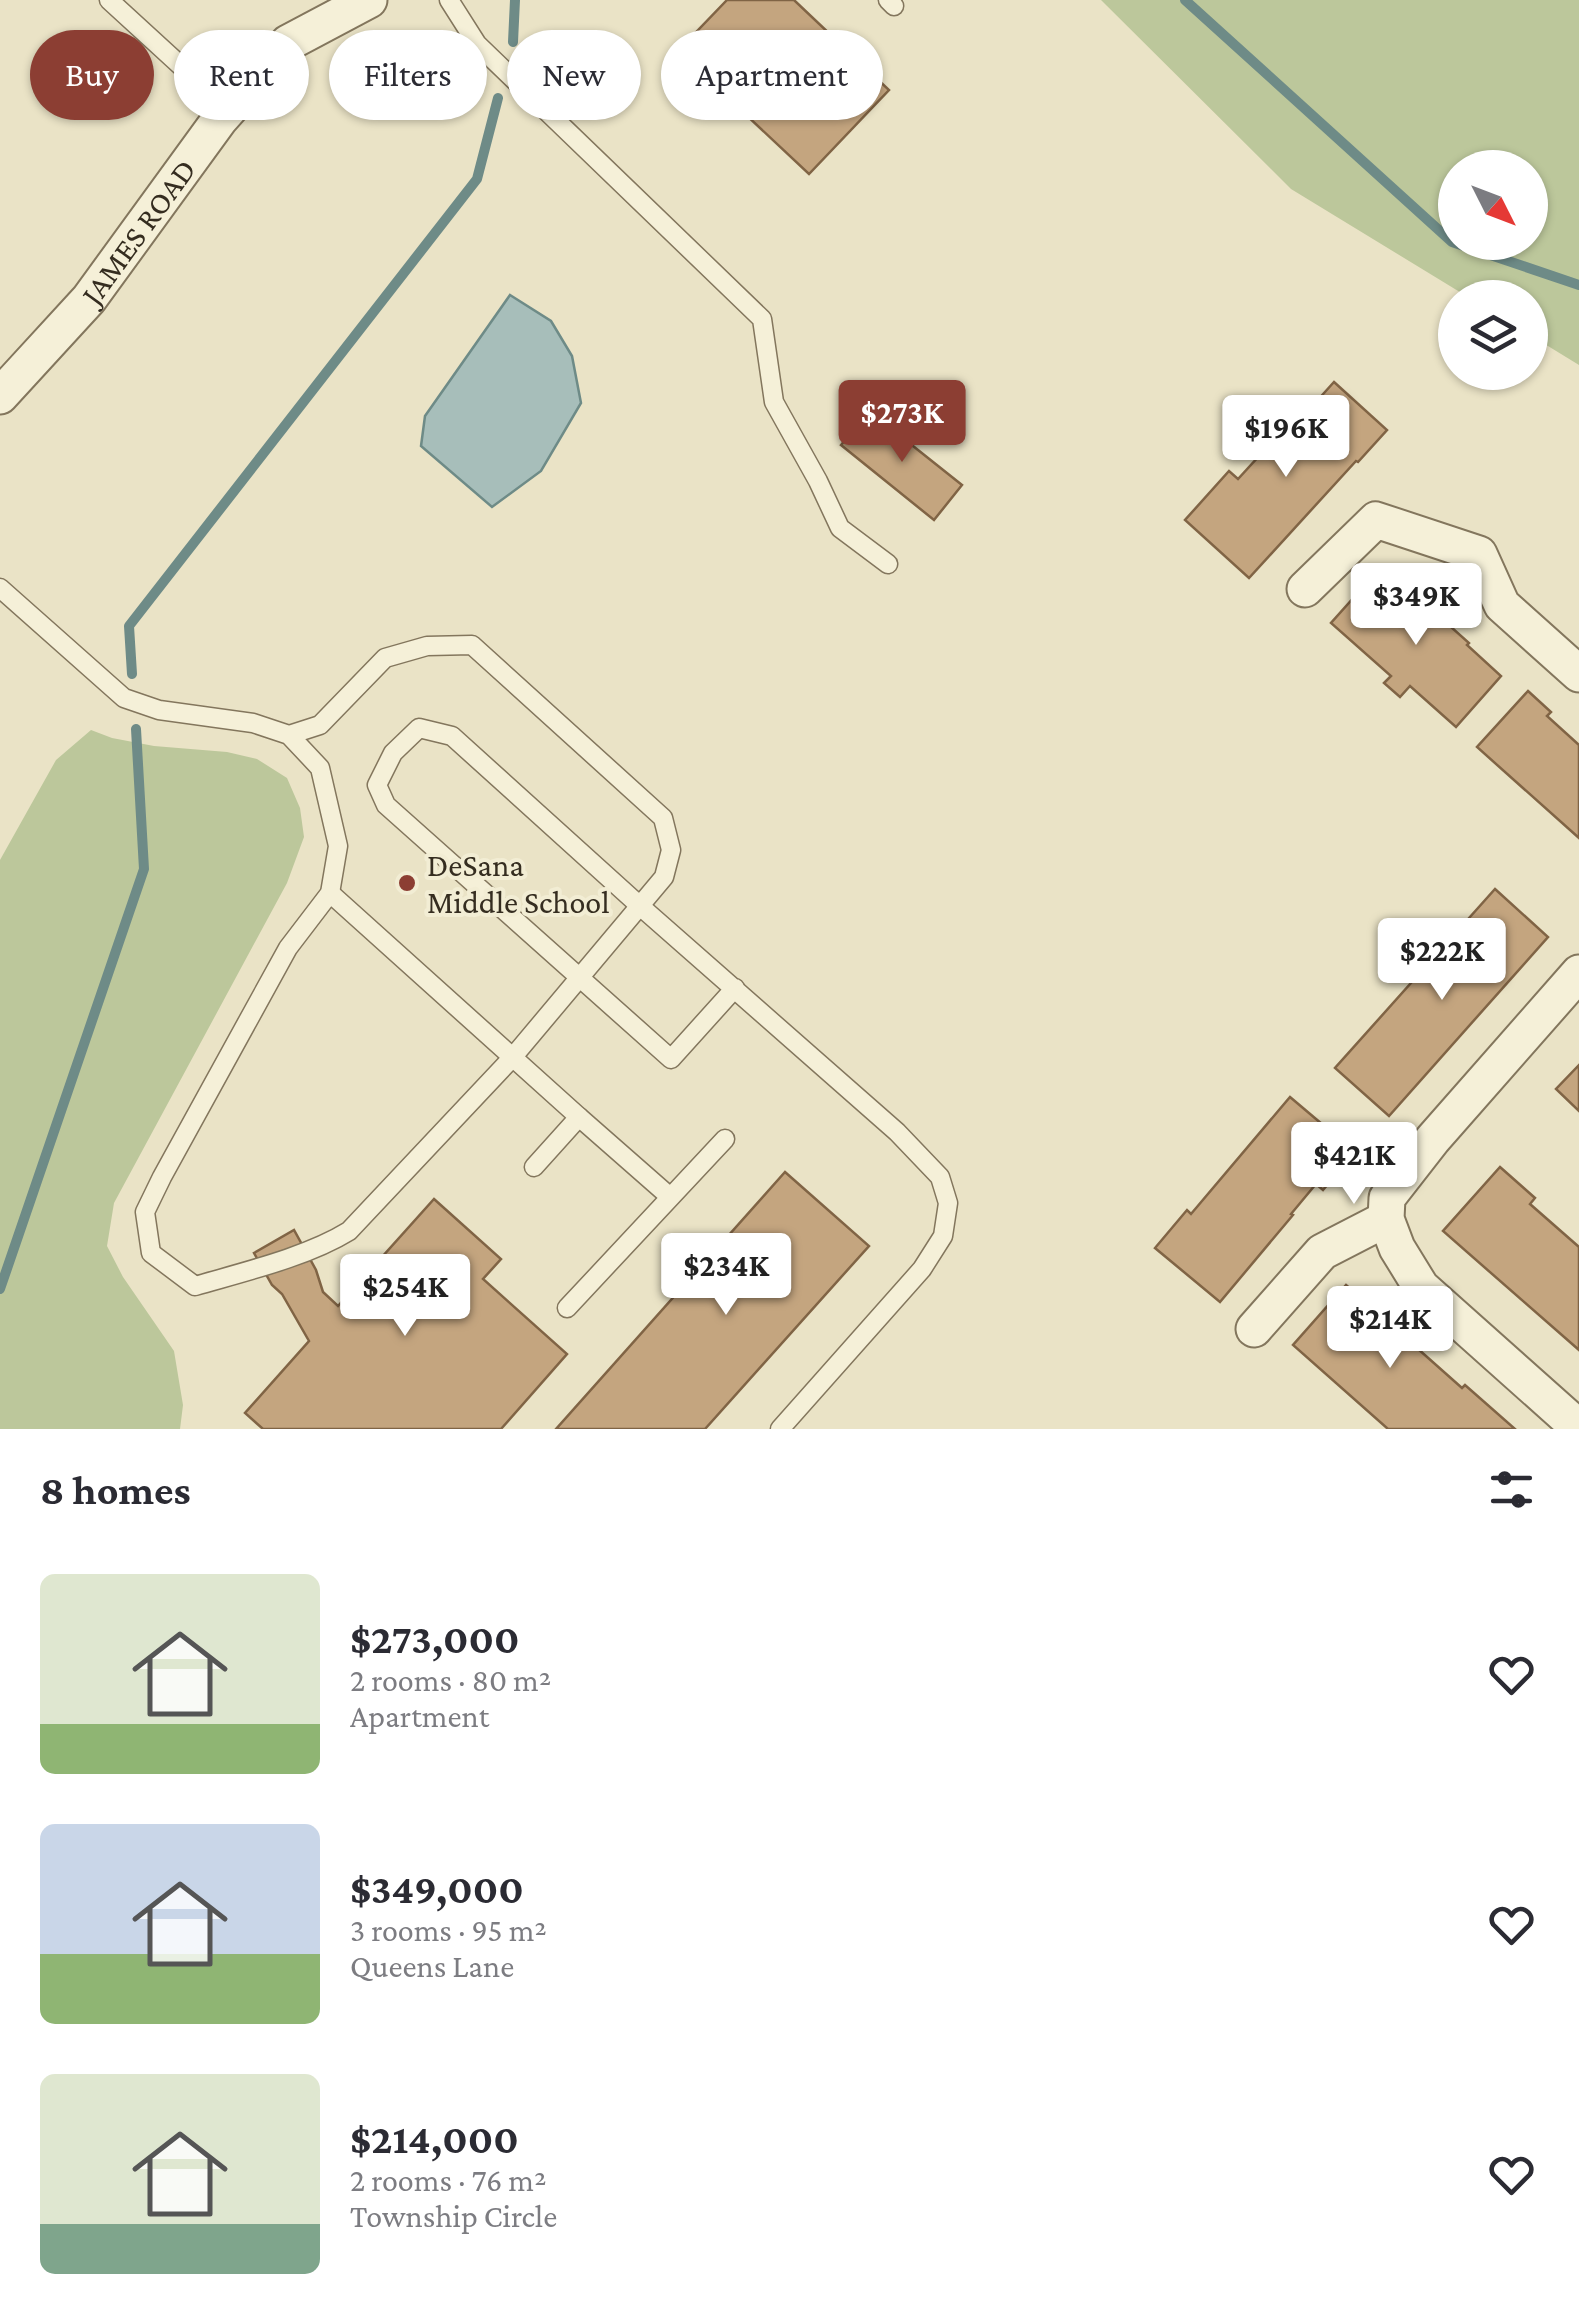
<!DOCTYPE html>
<html lang="en">
<head>
<meta charset="utf-8">
<style>
  :root { --surface:#fff; --page:#f2f2f3; --text:#2b2b33; --muted:#7c7c81; --accent:#8c3e33 }
  body { margin:0; font-family:"Crimson Pro",serif; background:var(--page); color:var(--text); height:100vh; display:flex; flex-direction:column; font-size:38px; white-space:nowrap }
  * { box-sizing:border-box; margin:0 }
  p { font-size:32px; color:var(--muted) }
  .icon { flex:none; width:55px; height:55px; fill:none; stroke:currentColor; stroke-width:2; stroke-linecap:round; stroke-linejoin:round }
  .map { position:relative; height:1429px; overflow:hidden }
  .sheet { display:flex; flex-direction:column; background:var(--surface); flex:1 }
  .sheet>* { flex:none }
  .top-card { position:absolute; left:30px; top:30px; width:1000px; height:90px; display:flex; gap:20px }
  .needle { width:65px; rotate:132deg }
  .tools { position:absolute; left:1438px; top:150px; display:grid; gap:20px }
  .tools a { display:grid; place-items:center; width:110px; height:110px; border-radius:50%; background:var(--surface); box-shadow:0 2px 8px #0004; font-size:50px }
  .price { position:absolute; translate:-50% -85px; padding:0 22px; border-radius:10px; background:#fff; color:#222; font-size:32px; line-height:65px; filter:drop-shadow(0 2px 5px #0008) }
  .price::after { content:''; position:absolute; left:50%; top:60px; width:30px; height:22px; margin-left:-15px; background:inherit; clip-path:polygon(0 0,100% 0,50% 100%) }
  .price.selected { background:var(--accent); color:#fff }
  ul { padding:0; list-style:none }
  li { display:flex; align-items:center; gap:30px; height:250px; padding:0 40px }
  li span { display:grid; place-items:center; flex:none; width:280px; height:200px; border-radius:15px; color:#555 }
  li>.icon { margin-inline-start:auto }
  span .icon { width:120px; height:120px; fill:#fffc; stroke-width:1 }
  li b { font-size:42px }
  h2 { display:flex; justify-content:space-between; align-items:center; height:120px; padding:0 40px; font-size:42px }
  .tag { padding:0 35px; border-radius:45px; background:var(--surface); box-shadow:0 2px 8px #0004; font-size:35px; line-height:90px }
  .tag.selected { background:var(--accent); color:#fff }
  .map>svg:first-child { display:block }
  .green { fill:#bcc79b; fill-rule:evenodd }
  .water { fill:#a7beba; stroke:#6e8b87; stroke-width:2.5 }
  .lines { fill:none; stroke-linecap:round; stroke-linejoin:round }
  .stream { stroke:#6e8b87; stroke-width:10 }
  .building { fill:#c4a57f; stroke:#806445; stroke-width:2.5 }
  .lane-casing { stroke:#83765d; stroke-width:21 }
  .street-casing { stroke:#83765d; stroke-width:39 }
  .lane { stroke:#f5f0d8; stroke-width:18 }
  .street { stroke:#f5f0d8; stroke-width:35 }
  .poi-dot { fill:#8c3e33; stroke:#f2edd4; stroke-width:4 }
  .labels { text-anchor:middle; stroke-width:8; stroke-linejoin:round; paint-order:stroke }
  .street-label { font-size:32px; fill:#352d20; stroke:#f2edd4 }
  .poi-label { font-size:32px; fill:#352d20; stroke:#f2edd4; text-anchor:start }
</style>
</head>
<body>
<div class="map">
<svg width="1579" height="1429" viewBox="0 0 1579 1429">
  <rect width="100%" height="100%" fill="#eae3c6"/>
  <g class="green">
    <path d="M1101 0H1579V365L1530 335V298L1468 297 1291 189ZM1455 168H1530V242H1455Z"/>
    <path d="M91 730 112 738 154 746 227 752 257 759 287 778 300 808 304 837 287 883 114 1203 107 1246 123 1277 174 1351 183 1405 180 1429H0V860L56 760Z"/>
  </g>
  <path class="water" d="M510 295 551 321 572 356 581 403 541 471 492 507 421 446 425 416Z"/>
  <g class="lines">
    <g class="stream">
      <path d="M1185 0 1452 242 1579 285"/>
      <path d="M513 42 515 0"/>
      <path d="M132 674 129 626 477 179 498 98"/>
      <path d="M0 1289 144 869 136 729"/>
    </g>
  </g>
  <g class="building">
    <path d="M727 0H794L889 90 809 174 678 51Z"/>
    <path d="M1334 382 1387 430 1358 462 1356 461 1249 578 1185 520 1229 471 1238 479 1302 409 1306 413Z"/>
    <path d="M869 411 962 485 934 520 841 445Z"/>
    <path d="M1373 576 1384 586 1394 576 1469 643 1467 645 1501 676 1456 727 1410 686 1400 697 1384 683 1391 676 1331 623Z"/>
    <path d="M1528 691 1551 712 1547 716 1579 745V838L1477 747Z"/>
    <path d="M1495 889 1548 937 1389 1116 1335 1068Z"/>
    <path d="M1579 1065V1111L1556 1089Z"/>
    <path d="M1290 1097 1355 1152 1323 1190 1316 1184 1291 1214 1293 1215 1220 1302 1155 1248 1187 1210 1191 1214Z"/>
    <path d="M1500 1167 1535 1198 1530 1204 1579 1247V1350L1443 1231Z"/>
    <path d="M785 1172 869 1246 705 1429H556Z"/>
    <path d="M434 1199 501 1259 483 1279 567 1354 501 1429H263L245 1413 309 1341 282 1294 272 1285 254 1253 294 1230 316 1270 323 1292 338 1306Z"/>
    <path d="M1346 1285 1462 1388 1465 1385 1515 1429H1388L1293 1345Z"/>
  </g>
  <g class="lines">
    <defs>
      <g id="lane">
        <path d="M109 0 229 110"/>
        <path d="M449 0 477 44 762 319 774 402 818 481 840 528 888 564"/>
        <path d="M888 0 894 6"/>
        <path d="M0 588 124 698 159 710 253 723 289 735 320 768 338 846 330 893 288 948 162 1177 145 1212 151 1253 195 1286C243 1272 307 1257 349 1231L512 1058 664 877 671 850 663 818 472 645 427 646 385 658 320 725 289 735"/>
        <path d="M330 893 579 1117 534 1167"/>
        <path d="M735 988 671 1059 386 805 377 785 393 753 419 728 452 736 640 906 897 1132 940 1177 948 1203 943 1236 922 1269 780 1429"/>
        <path d="M579 1117 669 1196"/>
        <path d="M567 1308 725 1139"/>
      </g>
      <g id="street">
        <path id="s1" d="M0 396 89 299 220 119 288 43 369 0"/>
        <path d="M1305 589 1376 520 1479 554 1502 605 1579 674"/>
        <path d="M1579 973 1433 1139 1387 1198 1386 1219 1397 1248 1421 1287 1579 1428"/>
        <path d="M1254 1329 1322 1252 1386 1219"/>
      </g>
    </defs>
    <use href="#lane" class="lane-casing"/>
    <use href="#street" class="street-casing"/>
    <use href="#lane" class="lane"/>
    <use href="#street" class="street"/>
  </g>
  <circle class="poi-dot" cx="407" cy="883" r="10"/>
  <g class="labels">
    <g class="street-label">
      <text dy="11" stroke="none"><textPath href="#s1" startOffset="215">JAMES ROAD</textPath></text>
    </g>
    <g class="poi-label">
      <text x="427" y="876">DeSana<tspan x="427" dy="37">Middle School</tspan></text>
    </g>
  </g>
</svg>
<div class="tools">
<a><svg class="needle" viewBox="-14 -14 28 28"><path d="M0-13l5 13h-10z" fill="#e53935"/><path d="M0 13l5-13h-10z" fill="#7c7c81"/></svg></a>
<a><svg class="icon" aria-label="layers" viewBox="0 0 24 24"><path d="M12 4l9 5-9 5-9-5zM3 14l9 5 9-5"/></svg></a>
</div>
<b class="price selected" style="left:902px;top:465px">$273K</b>
<b class="price" style="left:1286px;top:480px">$196K</b>
<b class="price" style="left:1416px;top:648px">$349K</b>
<b class="price" style="left:1442px;top:1003px">$222K</b>
<b class="price" style="left:1354px;top:1207px">$421K</b>
<b class="price" style="left:726px;top:1318px">$234K</b>
<b class="price" style="left:405px;top:1339px">$254K</b>
<b class="price" style="left:1390px;top:1371px">$214K</b>
<div class="top-card">
<a class="tag selected">Buy</a>
<a class="tag">Rent</a>
<a class="tag">Filters</a>
<a class="tag">New</a>
<a class="tag">Apartment</a>
</div>
</div>
<section class="sheet">
<h2>8 homes<svg class="icon" aria-label="filters" viewBox="0 0 24 24"><path d="M4 7h16M4 17h16"/><circle cx="9" cy="7" r="2"/><circle cx="15" cy="17" r="2"/></svg></h2>
<ul>
<li><span style="background:linear-gradient(#dfe7d0 75%,#8fb573 0)"><svg class="icon" aria-label="home" viewBox="0 0 24 24"><path d="M3 11l9-7 9 7M6 9v11h12V9"/></svg></span><div><b>$273,000</b><p>2 rooms · 80 m²</p><p>Apartment</p></div><svg class="icon" aria-label="heart" viewBox="0 0 24 24"><path d="M12 20l-8-8c-3-5 5-10 8-4 3-6 11-1 8 4z"/></svg></li>
<li><span style="background:linear-gradient(#c9d6e8 65%,#8fb573 0)"><svg class="icon" aria-label="home" viewBox="0 0 24 24"><path d="M3 11l9-7 9 7M6 9v11h12V9"/></svg></span><div><b>$349,000</b><p>3 rooms · 95 m²</p><p>Queens Lane</p></div><svg class="icon" aria-label="heart" viewBox="0 0 24 24"><path d="M12 20l-8-8c-3-5 5-10 8-4 3-6 11-1 8 4z"/></svg></li>
<li><span style="background:linear-gradient(#dfe7d0 75%,#7fa58c 0)"><svg class="icon" aria-label="home" viewBox="0 0 24 24"><path d="M3 11l9-7 9 7M6 9v11h12V9"/></svg></span><div><b>$214,000</b><p>2 rooms · 76 m²</p><p>Township Circle</p></div><svg class="icon" aria-label="heart" viewBox="0 0 24 24"><path d="M12 20l-8-8c-3-5 5-10 8-4 3-6 11-1 8 4z"/></svg></li>
</ul>
</section>
</body>
</html>
